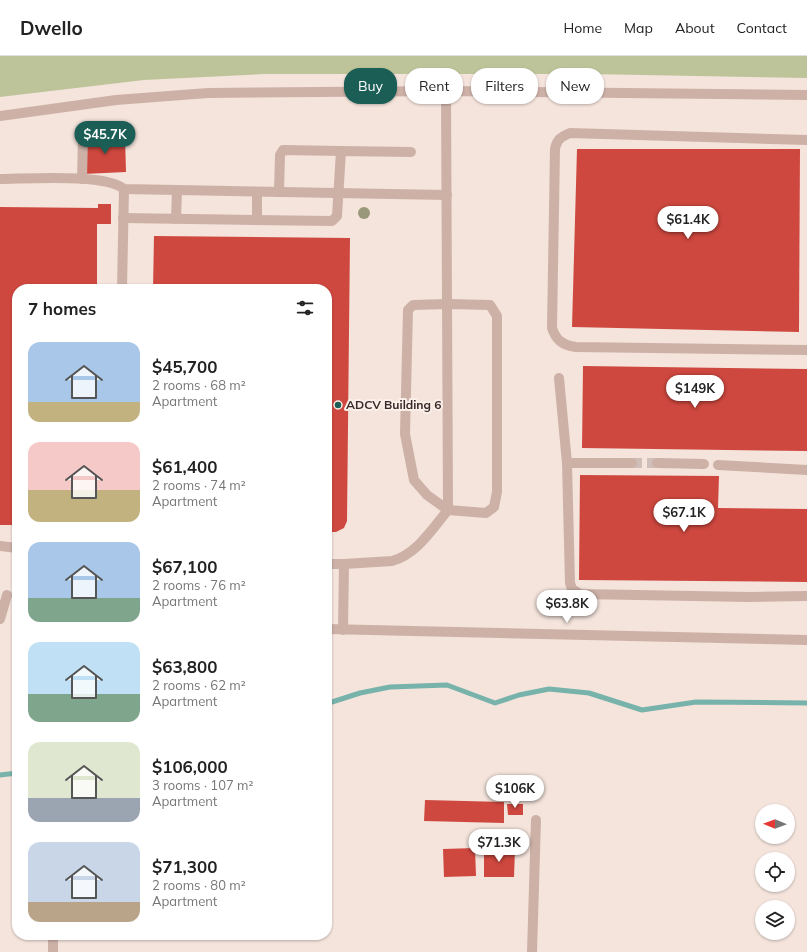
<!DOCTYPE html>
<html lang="en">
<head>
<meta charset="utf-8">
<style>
  :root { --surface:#fff; --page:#f6f6f6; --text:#222; --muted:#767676; --line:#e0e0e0; --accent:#1a5e56 }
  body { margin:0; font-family:Mulish,sans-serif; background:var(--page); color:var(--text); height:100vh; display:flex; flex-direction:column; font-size:15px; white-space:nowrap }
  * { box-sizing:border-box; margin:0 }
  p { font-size:13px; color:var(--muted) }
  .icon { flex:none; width:22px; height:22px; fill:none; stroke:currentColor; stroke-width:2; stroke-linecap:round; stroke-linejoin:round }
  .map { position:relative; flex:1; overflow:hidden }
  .drawer { position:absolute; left:12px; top:228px; width:320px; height:656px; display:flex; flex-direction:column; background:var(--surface); border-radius:16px; box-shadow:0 1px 3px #0004 }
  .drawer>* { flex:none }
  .banner { position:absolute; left:344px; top:12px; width:380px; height:36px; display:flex; gap:8px }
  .needle { width:26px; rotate:271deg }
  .fabs { position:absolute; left:755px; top:748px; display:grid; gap:8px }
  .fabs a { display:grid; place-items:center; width:40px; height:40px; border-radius:50%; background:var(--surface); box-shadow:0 1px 3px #0004; font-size:20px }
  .price { position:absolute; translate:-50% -34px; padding:0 9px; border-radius:14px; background:#fff; color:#222; font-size:13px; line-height:26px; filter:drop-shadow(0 1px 2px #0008) }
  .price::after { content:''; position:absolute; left:50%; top:24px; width:12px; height:9px; margin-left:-6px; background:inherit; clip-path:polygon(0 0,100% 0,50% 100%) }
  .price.selected { background:var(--accent); color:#fff }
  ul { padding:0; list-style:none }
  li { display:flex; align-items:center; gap:12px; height:100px; padding:0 16px }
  li span { display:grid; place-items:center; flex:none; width:112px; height:80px; border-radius:12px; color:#555 }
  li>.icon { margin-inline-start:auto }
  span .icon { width:48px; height:48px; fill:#fffc; stroke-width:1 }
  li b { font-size:17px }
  h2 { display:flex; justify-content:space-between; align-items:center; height:48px; padding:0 16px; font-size:17px }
  .tag { padding:0 14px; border-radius:16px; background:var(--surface); box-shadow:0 1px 3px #0004; font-size:14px; line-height:36px }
  .tag.selected { background:var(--accent); color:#fff }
  header { display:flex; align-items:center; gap:24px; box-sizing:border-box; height:56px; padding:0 20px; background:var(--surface); border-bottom:1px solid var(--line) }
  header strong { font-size:19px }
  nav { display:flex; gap:22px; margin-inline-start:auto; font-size:14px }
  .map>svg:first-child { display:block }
  .green { fill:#bec49a }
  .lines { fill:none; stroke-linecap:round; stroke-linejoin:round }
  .stream { stroke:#78b3ab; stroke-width:5 }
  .building { fill:#cf483f }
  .minor-tunnel { stroke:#cfbfb8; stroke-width:10; stroke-dasharray:10 5; stroke-linecap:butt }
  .minor { stroke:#cdb1a7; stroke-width:10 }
  .tree { fill:#9a987a }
  .poi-dot { fill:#1a5e56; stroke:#fbefe9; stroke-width:1.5 }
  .labels { text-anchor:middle; stroke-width:4; stroke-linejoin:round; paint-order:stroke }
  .poi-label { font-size:12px; font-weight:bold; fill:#392a28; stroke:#fbefe9; text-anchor:start }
</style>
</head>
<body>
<header>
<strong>Dwello</strong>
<nav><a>Home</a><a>Map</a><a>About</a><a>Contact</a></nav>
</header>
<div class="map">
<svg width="807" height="896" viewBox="0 0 807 896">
  <rect width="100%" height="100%" fill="#f4e4dc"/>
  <path class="green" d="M0 0H807V22L588 18H264L144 24 0 41Z"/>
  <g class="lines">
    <g class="stream">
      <path d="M327 645 332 646 360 637 390 631 447 629 495 647 519 639 549 633 589 637 642 654 696 646 807 647"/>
      <path d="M0 719 17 717"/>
    </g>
  </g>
  <g class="building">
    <path d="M86 81H125L126 116 83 118Z"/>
    <path d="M577 93H800L799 276 572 271Z"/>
    <path d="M98 148H111V168H97V233H17V469H0V151L98 152Z"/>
    <path d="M154 180 350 182 347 465 344 472 336 476H327V233H153Z"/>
    <path d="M583 310 807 313V395L582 392Z"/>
    <path d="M580 419 719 420 718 452 807 453V526L579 524Z"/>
    <path d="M425 744 504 746V767L424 765Z"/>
    <path d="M507 748H523V759H508Z"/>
    <path d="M475 792 476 820 444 821 443 793Z"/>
    <path d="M484 792 515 793 514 821H484Z"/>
  </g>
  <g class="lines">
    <path class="minor-tunnel" d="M632 407H657"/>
    <g class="minor">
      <path d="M0 60 116 44 208 37 446 35 807 39"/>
      <path d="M807 84 570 77C561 81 557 83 555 93L552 272C556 284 562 289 576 291L807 294"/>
      <path d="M0 123C26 123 106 117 124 133L447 139"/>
      <path d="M82 123 83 80"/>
      <path d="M279 136 280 99 283 94 341 95"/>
      <path d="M123 162 332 165 337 160 341 95 411 96"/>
      <path d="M176 163 177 134"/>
      <path d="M257 164V136"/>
      <path d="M122 233 124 133"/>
      <path d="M448 248 490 249 497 260V436L494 451 486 457 448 454 427 439 414 424 405 378 408 254 413 249Z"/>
      <path d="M559 322 567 407 570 527 572 533 580 538 750 541 807 540"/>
      <path d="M567 407H632"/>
      <path d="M657 407 704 408"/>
      <path d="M718 409 807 414"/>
      <path d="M0 490 17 492"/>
      <path d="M327 508H344L343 574"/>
      <path d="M344 508 392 505C417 498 432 473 448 454L446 35"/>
      <path d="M0 563 7 539"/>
      <path d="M327 573 807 584"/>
      <path d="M53 879V896"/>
      <path d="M532 896 536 764"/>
    </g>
  </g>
  <circle class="tree" cx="364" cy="157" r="6"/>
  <circle class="poi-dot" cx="338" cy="349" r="4"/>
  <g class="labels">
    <g class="poi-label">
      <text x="346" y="353">ADCV Building 6</text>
    </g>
  </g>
</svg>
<div class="fabs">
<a><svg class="needle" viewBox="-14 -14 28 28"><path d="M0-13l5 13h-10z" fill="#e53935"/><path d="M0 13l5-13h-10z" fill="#767676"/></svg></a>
<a><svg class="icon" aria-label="locate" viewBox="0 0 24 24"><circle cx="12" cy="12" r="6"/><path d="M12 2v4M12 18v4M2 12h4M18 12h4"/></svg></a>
<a><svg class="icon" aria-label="layers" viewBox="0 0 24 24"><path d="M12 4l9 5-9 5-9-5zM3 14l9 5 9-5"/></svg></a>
</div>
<b class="price selected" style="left:105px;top:99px">$45.7K</b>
<b class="price" style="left:688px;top:184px">$61.4K</b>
<b class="price" style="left:695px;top:353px">$149K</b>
<b class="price" style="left:684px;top:477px">$67.1K</b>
<b class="price" style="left:567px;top:568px">$63.8K</b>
<b class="price" style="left:515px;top:753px">$106K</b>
<b class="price" style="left:499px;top:807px">$71.3K</b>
<div class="banner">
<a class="tag selected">Buy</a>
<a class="tag">Rent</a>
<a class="tag">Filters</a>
<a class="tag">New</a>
</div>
<section class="drawer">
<h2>7 homes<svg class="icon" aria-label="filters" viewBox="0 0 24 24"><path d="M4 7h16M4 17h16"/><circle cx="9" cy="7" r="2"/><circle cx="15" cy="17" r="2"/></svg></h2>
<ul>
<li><span style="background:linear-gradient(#a9c7e8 75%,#c2b280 0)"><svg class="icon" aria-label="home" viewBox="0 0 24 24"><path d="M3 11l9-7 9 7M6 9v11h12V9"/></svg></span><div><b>$45,700</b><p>2 rooms · 68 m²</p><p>Apartment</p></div></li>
<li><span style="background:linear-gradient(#f6c9c9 60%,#c2b280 0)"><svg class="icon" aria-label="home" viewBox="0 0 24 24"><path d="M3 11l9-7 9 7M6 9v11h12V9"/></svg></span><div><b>$61,400</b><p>2 rooms · 74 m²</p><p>Apartment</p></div></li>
<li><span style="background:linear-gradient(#a9c7e8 70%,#7fa58c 0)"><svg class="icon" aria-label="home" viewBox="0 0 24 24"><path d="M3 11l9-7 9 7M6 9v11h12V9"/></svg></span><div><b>$67,100</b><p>2 rooms · 76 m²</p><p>Apartment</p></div></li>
<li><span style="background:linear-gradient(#bfe0f5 65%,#7fa58c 0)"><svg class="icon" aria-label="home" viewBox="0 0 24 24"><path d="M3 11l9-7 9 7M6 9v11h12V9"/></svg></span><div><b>$63,800</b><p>2 rooms · 62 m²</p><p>Apartment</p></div></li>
<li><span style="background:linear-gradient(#dfe7d0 70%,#9aa5b1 0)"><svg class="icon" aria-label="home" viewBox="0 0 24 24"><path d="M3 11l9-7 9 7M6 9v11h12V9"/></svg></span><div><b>$106,000</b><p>3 rooms · 107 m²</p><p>Apartment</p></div></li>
<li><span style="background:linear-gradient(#c9d6e8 75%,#b9a48a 0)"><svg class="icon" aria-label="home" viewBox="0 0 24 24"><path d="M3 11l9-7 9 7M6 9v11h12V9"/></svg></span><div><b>$71,300</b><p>2 rooms · 80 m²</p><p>Apartment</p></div></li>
</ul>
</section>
</div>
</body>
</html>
